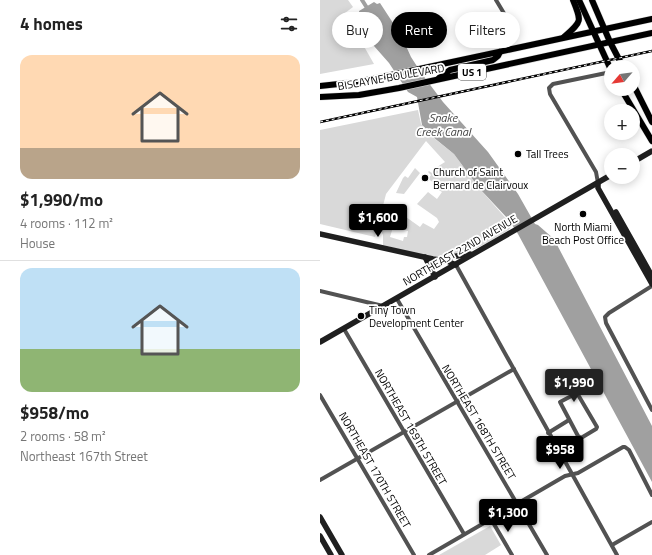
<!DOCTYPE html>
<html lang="en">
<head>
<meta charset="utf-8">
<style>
  :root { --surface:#fff; --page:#f6f6f6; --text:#222; --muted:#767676; --line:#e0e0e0; --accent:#000 }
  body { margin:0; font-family:"Titillium Web",sans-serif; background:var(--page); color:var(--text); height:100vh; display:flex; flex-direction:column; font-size:15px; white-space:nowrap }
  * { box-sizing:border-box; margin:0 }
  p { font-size:13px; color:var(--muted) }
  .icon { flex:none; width:22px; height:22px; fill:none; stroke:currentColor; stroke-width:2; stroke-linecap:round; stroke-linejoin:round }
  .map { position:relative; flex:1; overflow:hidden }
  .side { display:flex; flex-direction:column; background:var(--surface); width:320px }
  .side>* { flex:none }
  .top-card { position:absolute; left:12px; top:12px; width:260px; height:36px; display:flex; gap:8px }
  .needle { width:26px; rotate:242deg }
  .controls { position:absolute; left:284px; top:60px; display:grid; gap:8px }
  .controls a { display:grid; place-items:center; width:36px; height:36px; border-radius:50%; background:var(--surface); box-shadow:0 2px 10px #0003; font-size:20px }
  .price { position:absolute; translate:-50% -34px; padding:0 9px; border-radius:4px; background:var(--accent); color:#fff; font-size:13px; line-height:26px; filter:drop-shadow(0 1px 2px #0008) }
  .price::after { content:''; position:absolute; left:50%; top:24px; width:12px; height:9px; margin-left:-6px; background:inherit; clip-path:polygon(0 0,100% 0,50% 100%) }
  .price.current { background:#222; color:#fff }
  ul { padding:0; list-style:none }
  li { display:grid; align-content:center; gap:8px; height:212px; padding:0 20px }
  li+li { border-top:1px solid var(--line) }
  li span { display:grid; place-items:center; height:124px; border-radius:12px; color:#555 }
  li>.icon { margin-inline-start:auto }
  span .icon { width:72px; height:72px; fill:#fffc; stroke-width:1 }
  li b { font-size:17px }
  h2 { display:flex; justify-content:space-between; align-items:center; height:48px; padding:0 20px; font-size:17px }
  .tag { padding:0 14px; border-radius:18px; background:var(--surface); box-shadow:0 2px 10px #0003; font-size:14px; line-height:36px }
  .tag.current { background:var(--accent); color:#fff }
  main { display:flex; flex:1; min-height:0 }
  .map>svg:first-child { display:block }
  .green { fill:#d9d9d9 }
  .water { fill:#a0a0a0 }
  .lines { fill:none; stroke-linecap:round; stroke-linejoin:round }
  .canal { stroke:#a0a0a0; stroke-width:4 }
  .primary-casing { stroke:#dbdbdb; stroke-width:7 }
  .street { stroke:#525252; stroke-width:4 }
  .secondary { stroke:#1f1f1f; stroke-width:5.5 }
  .primary { stroke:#000; stroke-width:6 }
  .rail-casing { stroke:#000; stroke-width:2.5 }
  .rail { stroke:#fff; stroke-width:1; stroke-dasharray:3; stroke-linecap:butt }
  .poi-dot { fill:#000; stroke:#fff; stroke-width:1.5 }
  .labels { text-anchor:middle; stroke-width:3.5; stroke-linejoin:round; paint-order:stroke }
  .shield { fill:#fff; stroke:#4c4c4c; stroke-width:1 }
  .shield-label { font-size:10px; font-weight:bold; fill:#000 }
  .street-label { font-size:11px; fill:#000; stroke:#fff }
  .poi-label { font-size:11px; fill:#000; stroke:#fff; text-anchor:start }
  .water-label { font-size:12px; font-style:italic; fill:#414141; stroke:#fff }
</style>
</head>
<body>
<main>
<section class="side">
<h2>4 homes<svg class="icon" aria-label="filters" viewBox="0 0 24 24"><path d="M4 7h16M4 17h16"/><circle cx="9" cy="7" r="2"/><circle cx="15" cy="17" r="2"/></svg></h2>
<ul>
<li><span style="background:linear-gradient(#ffd9b3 75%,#b9a48a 0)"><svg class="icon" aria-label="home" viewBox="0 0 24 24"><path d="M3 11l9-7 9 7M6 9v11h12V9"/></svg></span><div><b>$1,990/mo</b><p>4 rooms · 112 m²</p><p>House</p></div></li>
<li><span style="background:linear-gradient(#bfe0f5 65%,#8fb573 0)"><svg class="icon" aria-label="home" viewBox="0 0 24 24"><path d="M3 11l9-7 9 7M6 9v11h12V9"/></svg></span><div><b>$958/mo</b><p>2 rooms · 58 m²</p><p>Northeast 167th Street</p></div></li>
</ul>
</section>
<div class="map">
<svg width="332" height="555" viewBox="0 0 332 555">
  <rect width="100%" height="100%" fill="#fff"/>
  <g class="green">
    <path d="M0 0H28L33 7 25 13 54 64 0 74Z"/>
    <path d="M98 110 101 124 110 135 134 154 159 188 191 224 190 229C169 242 146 257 121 257 102 257 81 249 63 245V235L61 231 64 224 69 217 72 219 69 227H72L73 220 79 225 78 228 73 227 70 237 83 241 84 237H87L88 231 85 230 81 225 86 217 100 227 103 223 114 229 119 222 117 218 97 204 108 192 117 199 122 192 114 187 116 184 108 179 111 175 108 172 109 171 112 173 117 167 125 162 106 141 66 194 55 237 0 224V130Z"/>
    <path d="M95 168 100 173 84 194 76 193 83 178 85 176 88 178Z"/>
    <path d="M170 526 181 545 165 555H119Z"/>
  </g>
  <path class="water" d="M54 2 57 4 60 3 75 26 86 46 91 57 102 74 123 102 168 152 198 194 215 224 218 225 234 239 332 426V482L198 234 189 220 159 188 134 154 113 137 102 125 97 97 88 92 69 63 54 46 43 29 40 21 39 11Z"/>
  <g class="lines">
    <path class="canal" d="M42 0 49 11"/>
    <defs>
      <g id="primary">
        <path d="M259 0 291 70"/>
        <path d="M272 0 290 42 303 67"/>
        <path d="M244 37C262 21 262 22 253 0"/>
        <path d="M119 78 130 70 173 60 178 56 180 52"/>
        <path d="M313 84 332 122"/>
        <path d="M0 86 37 82 71 75 332 19"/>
        <path d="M301 89 332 141"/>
        <path d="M0 97 39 95 79 88 332 33"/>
      </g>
    </defs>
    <use href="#primary" class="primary-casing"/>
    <g class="street">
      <path d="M176 0 191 25"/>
      <path d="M278 183 276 172 230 94 229 88 233 84 291 72"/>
      <path d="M136 265 297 555"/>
      <path d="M332 286 289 313 285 317 286 323 332 410"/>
      <path d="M0 291 63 306"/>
      <path d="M77 299 227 555"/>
      <path d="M24 329 144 534"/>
      <path d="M257 393 277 427 276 429 261 438 258 436 240 402Z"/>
      <path d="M0 395 94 555"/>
      <path d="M228 433 249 420"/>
      <path d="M0 480 194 369"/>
      <path d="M171 519 192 555"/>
      <path d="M292 545 332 522"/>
      <path d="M109 555 245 476 258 473 303 447H305L309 450 332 495"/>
    </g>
    <g class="secondary">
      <path d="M313 162 332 151"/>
      <path d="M278 183V188L332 284"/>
      <path d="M296 212 332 276"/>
      <path d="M0 234 113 259 127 261 136 265"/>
      <path d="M105 257 115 277"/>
      <path d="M124 258 150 254"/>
      <path d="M0 342 291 175"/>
      <path d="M0 517 22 555"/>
      <path d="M0 536 11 555"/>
    </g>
    <use href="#primary" class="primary"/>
    <defs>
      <path id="rail" d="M0 122 332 51"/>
    </defs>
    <use href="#rail" class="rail-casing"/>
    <use href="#rail" class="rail"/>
  </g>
  <g class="poi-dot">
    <circle cx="198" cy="154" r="4"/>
    <circle cx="105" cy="178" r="4"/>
    <circle cx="263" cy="214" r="4"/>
    <circle cx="41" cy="316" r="4"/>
  </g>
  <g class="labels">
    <rect class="shield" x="138" y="64" width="28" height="16" rx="3"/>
    <g class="shield-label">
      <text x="152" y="76">US 1</text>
    </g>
    <g class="street-label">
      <text transform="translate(71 77) rotate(-10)" y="4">BISCAYNE BOULEVARD</text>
      <text transform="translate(140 250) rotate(-30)" y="4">NORTHEAST 22ND AVENUE</text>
      <text transform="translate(159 422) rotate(59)" y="4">NORTHEAST 168TH STREET</text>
      <text transform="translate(91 427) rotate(60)" y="4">NORTHEAST 169TH STREET</text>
      <text transform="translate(55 470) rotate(60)" y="4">NORTHEAST 170TH STREET</text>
    </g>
    <g class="poi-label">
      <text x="206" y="158">Tall Trees</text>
      <text x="113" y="176">Church of Saint<tspan x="113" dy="13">Bernard de Clairvoux</tspan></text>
      <text x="263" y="231" text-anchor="middle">North Miami<tspan x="263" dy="13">Beach Post Office</tspan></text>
      <text x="49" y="314">Tiny Town<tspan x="49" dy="13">Development Center</tspan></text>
    </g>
    <g class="water-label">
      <text x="123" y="122">Snake<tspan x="123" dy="14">Creek Canal</tspan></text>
    </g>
  </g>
</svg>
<div class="controls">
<a><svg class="needle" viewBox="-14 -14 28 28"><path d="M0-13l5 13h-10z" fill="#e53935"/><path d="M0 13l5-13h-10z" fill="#767676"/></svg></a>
<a>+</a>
<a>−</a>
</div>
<b class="price" style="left:58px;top:238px">$1,600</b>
<b class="price current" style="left:254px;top:403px">$1,990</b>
<b class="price" style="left:240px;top:470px">$958</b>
<b class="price" style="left:188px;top:533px">$1,300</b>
<div class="top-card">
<a class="tag">Buy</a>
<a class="tag current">Rent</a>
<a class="tag">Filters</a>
</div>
</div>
</main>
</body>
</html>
